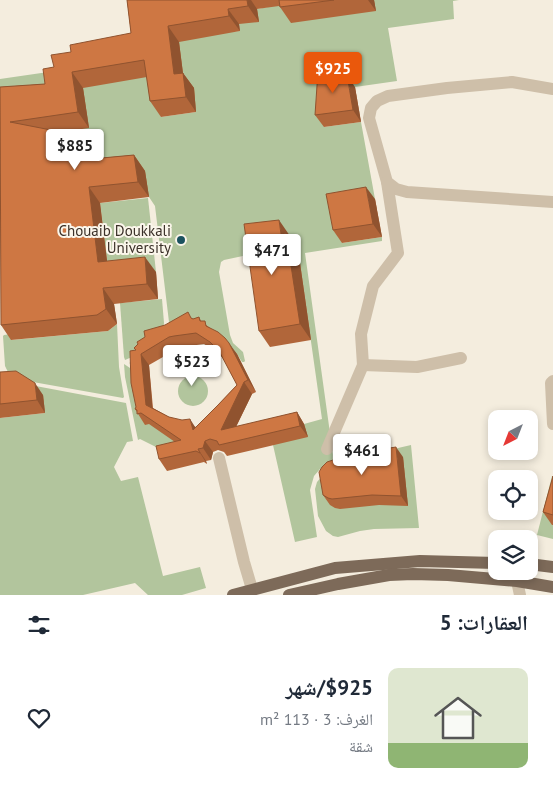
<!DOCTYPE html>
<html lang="ar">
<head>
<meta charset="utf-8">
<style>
  :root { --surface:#fff; --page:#f6f6f7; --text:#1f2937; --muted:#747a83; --line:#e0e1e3; --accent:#ea580c }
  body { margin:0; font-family:"PT Sans","Noto Naskh Arabic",sans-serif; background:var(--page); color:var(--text); direction:rtl; height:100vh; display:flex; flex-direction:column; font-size:19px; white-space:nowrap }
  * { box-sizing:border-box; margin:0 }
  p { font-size:16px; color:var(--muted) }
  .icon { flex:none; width:28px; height:28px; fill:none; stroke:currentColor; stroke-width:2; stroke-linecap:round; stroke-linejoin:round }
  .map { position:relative; height:595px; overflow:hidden; direction:ltr }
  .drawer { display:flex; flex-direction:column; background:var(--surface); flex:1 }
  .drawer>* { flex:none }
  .needle { width:32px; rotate:222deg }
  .fabs { position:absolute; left:488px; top:410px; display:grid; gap:10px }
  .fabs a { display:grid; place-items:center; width:50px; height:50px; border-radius:10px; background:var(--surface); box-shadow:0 2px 8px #0003; font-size:25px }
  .price { position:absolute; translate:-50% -42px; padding:0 11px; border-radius:5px; background:#fff; color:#222; font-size:16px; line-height:32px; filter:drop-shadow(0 1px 2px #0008) }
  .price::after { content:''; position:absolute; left:50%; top:30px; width:15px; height:11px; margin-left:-8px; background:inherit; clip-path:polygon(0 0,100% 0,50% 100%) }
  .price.active { background:var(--accent); color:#fff }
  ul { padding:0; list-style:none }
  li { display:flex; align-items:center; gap:15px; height:125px; padding:0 25px }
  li+li { border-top:1px solid var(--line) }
  li span { display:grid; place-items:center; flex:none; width:140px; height:100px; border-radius:10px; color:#555 }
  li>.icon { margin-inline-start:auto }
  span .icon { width:60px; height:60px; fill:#fffc; stroke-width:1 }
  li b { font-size:21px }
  h2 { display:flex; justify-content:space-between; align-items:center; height:60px; padding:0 25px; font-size:21px }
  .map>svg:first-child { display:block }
  .green { fill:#b2c59d }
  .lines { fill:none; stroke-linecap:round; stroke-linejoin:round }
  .street { stroke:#cebfa9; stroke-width:12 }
  .primary { stroke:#7d6a59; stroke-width:12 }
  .wall { fill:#b1663a; fill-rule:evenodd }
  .shaded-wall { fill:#90532f }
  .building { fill:#ce7743; stroke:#90532f; fill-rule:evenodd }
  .poi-dot { fill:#1b525f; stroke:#fbf6eb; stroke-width:2 }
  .labels { text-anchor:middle; stroke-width:4; stroke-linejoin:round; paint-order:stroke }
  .poi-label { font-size:15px; fill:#3b3129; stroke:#fbf6eb; text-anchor:end }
</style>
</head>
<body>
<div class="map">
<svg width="553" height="595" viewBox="0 0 553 595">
  <rect width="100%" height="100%" fill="#f4edde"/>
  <g class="green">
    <path d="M267 0H459L453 1 454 19 388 28 397 81 355 87 327 84 324 127 361 122 375 199 335 207 342 243 382 237V241L305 253 334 462 320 469 314 476 310 490 317 537 295 542 273 445 304 424 322 419 298 250 257 253 224 260 221 262 219 272 230 335 233 343 243 352 245 361 244 362H242L237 354 200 334 137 367 129 363 149 354 167 332 169 322 155 206 149 197 0 159V79L62 70 151 76 161 117 196 112 151 36 240 31 239 24 257 9 268 7Z"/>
    <path d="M148 198 156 272 109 277 100 203Z"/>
    <path d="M162 299 164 323 163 332 146 351 125 360 124 357 120 303Z"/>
    <path d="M117 324 119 367 124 397 123 398 16 379 8 372 5 366 3 336 4 335 11 334 12 340 108 331Z"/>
    <path d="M124 364 136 372 139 394 179 441 172 455 140 439 138 440 125 377Z"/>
    <circle cx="193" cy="391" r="15"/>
    <path d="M25 384 126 403 133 441 127 442 114 467 121 481 138 477 163 576 200 567 206 588 182 595H148L135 583 83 595H0V418L45 413Z"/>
    <path d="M411 445 419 528 374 529 360 531 338 537 333 536 326 531 318 516 315 489 317 482 325 473 355 458Z"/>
    <path d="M552 476H553V539L537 535Z"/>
  </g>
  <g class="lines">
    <g class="street">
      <path d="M553 89 512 82 447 88 388 96 377 101 371 108 369 118 387 182 396 189 407 192 553 202"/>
      <path d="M363 365 417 367 461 358"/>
      <path d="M553 381 551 383 553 424"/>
      <path d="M327 449 363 365 361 334 373 286 398 253 387 182"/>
      <path d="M219 458 244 562 252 589"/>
      <path d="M519 571 517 581 520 595"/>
    </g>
    <g class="primary">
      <path d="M529 564 553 567"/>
      <path d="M233 595 335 568 420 561 496 563"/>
      <path d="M289 595 338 584 389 575 413 574 448 575 517 581 553 587"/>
    </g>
  </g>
  <g class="wall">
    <path d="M127 0H374L376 11 291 23 280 7 279 6 257 9 259 22 239 24 240 31 179 42 183 73 194 88 196 112 161 117 150 101 147 77 83 88 89 128 61 132 98 153 99 158 134 155 145 171 149 197 100 203 107 261 156 272 158 299 114 304 117 324 108 331 11 340 1 325 0 87 45 84 54 67 71 52 131 33Z"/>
    <path d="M355 87 361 122 324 127 315 115Z"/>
    <path d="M375 199 382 237 342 243 333 230Z"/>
    <path d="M290 236 291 240 298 249 311 340 270 347 259 331Z"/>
    <path d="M199 317 201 321 210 328 237 354 256 392 252 394 236 427 297 412 304 424 308 437 227 456 224 452 218 450 213 452 211 460 206 461 207 464 204 462 167 471 159 459 175 442 149 424 145 425 135 409 136 407V350L192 318 193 319ZM204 344 218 353 223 358 237 385 218 405 196 427 169 417 153 408 149 365 177 349 182 347Z"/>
    <path d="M0 372 43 395 45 413 0 418Z"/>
    <path d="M403 457 408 506 379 505 340 509 335 508 330 505 323 495Z"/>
    <path d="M553 476V525H552L543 512Z"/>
  </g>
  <g class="shaded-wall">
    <path d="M247 0H251L257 9 259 22 248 6Z"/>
    <path d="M368 0H374L376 11Z"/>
    <path d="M228 9 239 24 240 31 229 16Z"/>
    <path d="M168 26 179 42 183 74V73L194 88 196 112 186 97 174 74Z"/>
    <path d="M72 72 83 88 89 128 78 112Z"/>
    <path d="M347 75 355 87 361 122 353 110Z"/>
    <path d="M87 137 98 153 102 175 91 159Z"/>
    <path d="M134 155 145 171 149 197 138 182Z"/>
    <path d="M89 187 100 203 109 277 98 262Z"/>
    <path d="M366 187 375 199 382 237 373 224Z"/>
    <path d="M279 220 290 236 291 240 298 249 311 340 300 324 281 234Z"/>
    <path d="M145 257 156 272 158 299 147 284Z"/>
    <path d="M103 288 114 304 117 324 106 309Z"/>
    <path d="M229 343 237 354 256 392 248 380Z"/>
    <path d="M141 354 149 365 153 416 146 405Z"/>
    <path d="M244 382 252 394 229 441 221 430Z"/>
    <path d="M35 383 43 395 45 413 37 400Z"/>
    <path d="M297 412 304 424 308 437 300 426Z"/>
    <path d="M190 419 197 430H193Z"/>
    <path d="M205 441 213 452 211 460 203 448Z"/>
    <path d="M396 447 403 457 408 506 401 496Z"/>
    <path d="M198 449 206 461 207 464 200 453Z"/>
  </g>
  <g class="building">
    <path d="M127 0H247L248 6 228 9 229 16 168 26 174 74 183 73 186 97 150 101 144 60 72 72 78 112 10 122 87 137 91 159 134 155 138 182 89 187 98 262 145 257 147 284 103 288 106 309 97 315 1 325 0 87 45 84 43 69 54 67 51 55 71 52 70 45 131 33Z"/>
    <path d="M279 0H334L280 7Z"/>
    <path d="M318 71 347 75 353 110 315 115Z"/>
    <path d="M366 187 373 224 333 230 326 194Z"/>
    <path d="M279 220 281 234 286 233 300 324 259 331 244 224Z"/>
    <path d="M188 312 191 318 193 319 199 317 200 321H205L206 326 218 332 225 338 229 343 248 380 244 382 221 430 297 412 300 426 219 445 217 441 210 439 205 441 203 448 198 449 200 453 196 451 159 459 156 446 181 440 141 413 137 414V410L135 409 136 407 131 383 130 351 136 350 134 348 138 344 137 342 145 337 144 331 165 325ZM196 333 210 342 219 351 237 385 218 405 193 430 190 419 182 420 169 417 146 405 141 354 169 337 174 336Z"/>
    <path d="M16 371 35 383 37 400 0 404V372Z"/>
    <path d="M396 447 401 496 372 495 332 499 328 498 323 495 319 472 322 467 327 462 336 459 366 456 365 452Z"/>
    <path d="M553 476V515L543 512Z"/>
  </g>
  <circle class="poi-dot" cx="181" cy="240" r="5"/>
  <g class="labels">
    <g class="poi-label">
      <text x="171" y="236">Chouaib Doukkali<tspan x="171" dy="17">University</tspan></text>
    </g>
  </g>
</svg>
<div class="fabs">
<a><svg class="needle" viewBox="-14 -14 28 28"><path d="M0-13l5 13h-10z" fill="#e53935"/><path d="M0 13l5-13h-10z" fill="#747a83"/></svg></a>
<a><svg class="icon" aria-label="locate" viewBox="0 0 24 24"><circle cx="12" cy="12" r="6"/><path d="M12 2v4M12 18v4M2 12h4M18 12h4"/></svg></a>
<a><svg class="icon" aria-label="layers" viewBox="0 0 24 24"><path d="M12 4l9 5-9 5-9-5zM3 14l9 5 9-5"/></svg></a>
</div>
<b class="price active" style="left:333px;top:94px">$925</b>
<b class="price" style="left:75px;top:171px">$885</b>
<b class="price" style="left:272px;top:276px">$471</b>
<b class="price" style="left:192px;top:387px">$523</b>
<b class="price" style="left:362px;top:476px">$461</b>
</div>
<section class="drawer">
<h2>العقارات: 5<svg class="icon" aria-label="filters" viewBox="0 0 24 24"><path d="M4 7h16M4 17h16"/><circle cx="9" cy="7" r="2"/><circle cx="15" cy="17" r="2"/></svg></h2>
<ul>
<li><span style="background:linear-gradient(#dfe7d0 75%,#8fb573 0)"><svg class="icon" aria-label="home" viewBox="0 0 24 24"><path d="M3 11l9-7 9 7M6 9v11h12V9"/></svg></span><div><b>$925/شهر</b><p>الغرف: 3 · 113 m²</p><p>شقة</p></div><svg class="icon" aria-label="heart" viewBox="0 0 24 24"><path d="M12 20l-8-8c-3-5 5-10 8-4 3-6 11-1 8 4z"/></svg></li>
</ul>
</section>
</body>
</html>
